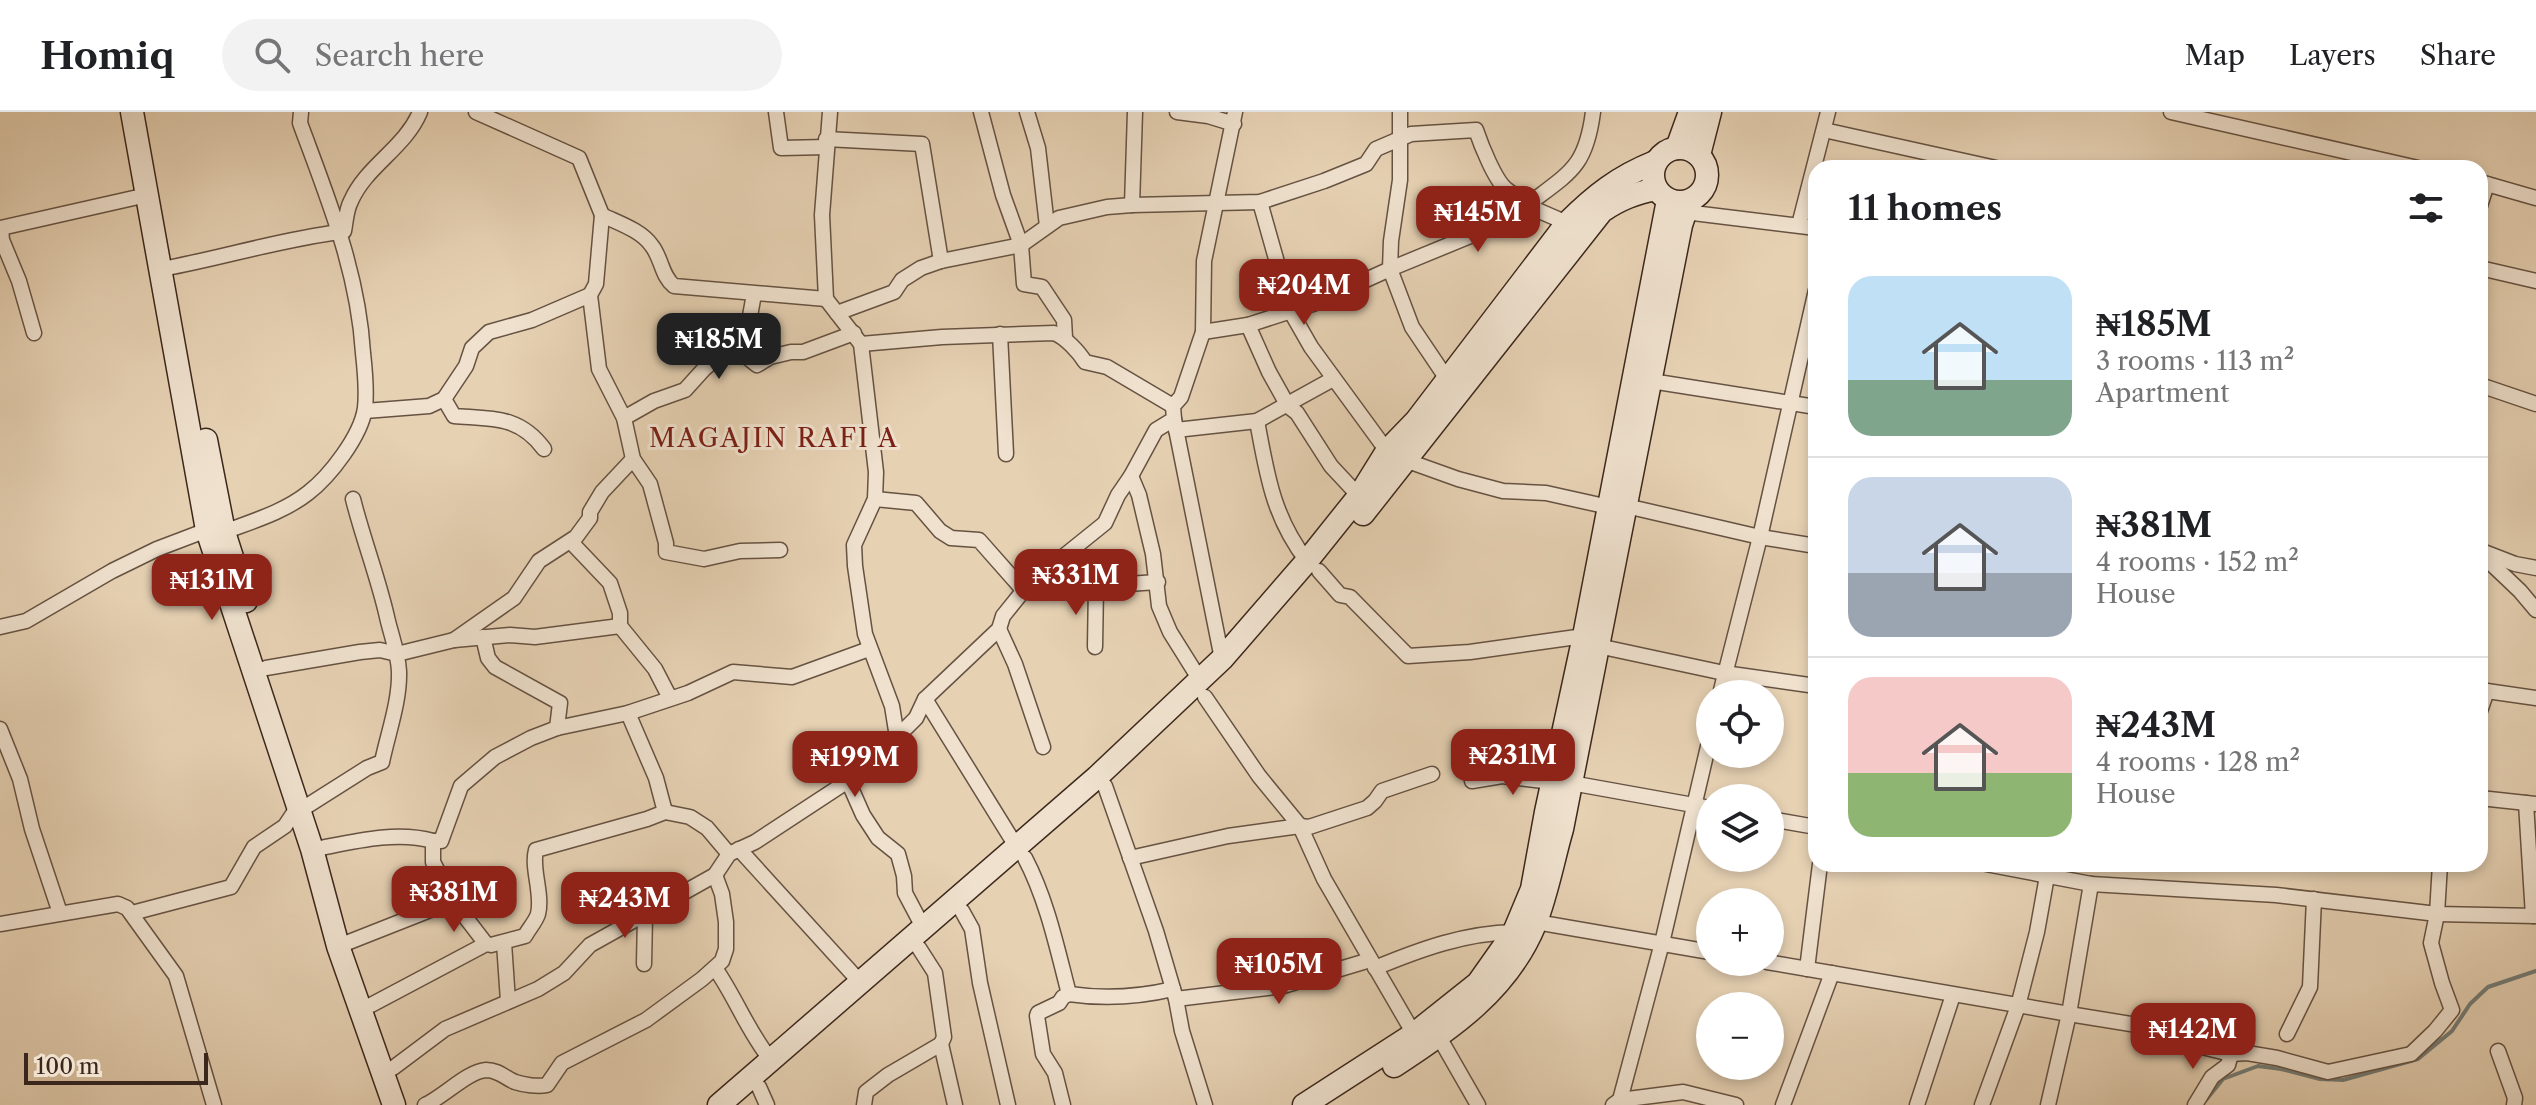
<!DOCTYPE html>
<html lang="en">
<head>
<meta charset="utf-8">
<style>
  :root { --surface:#fff; --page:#f2f2f2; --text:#202124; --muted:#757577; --line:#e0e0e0; --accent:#8f2418 }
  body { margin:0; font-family:"Libre Caslon Text",serif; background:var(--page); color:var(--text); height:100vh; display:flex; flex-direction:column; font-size:30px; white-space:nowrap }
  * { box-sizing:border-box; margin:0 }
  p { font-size:26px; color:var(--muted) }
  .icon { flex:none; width:44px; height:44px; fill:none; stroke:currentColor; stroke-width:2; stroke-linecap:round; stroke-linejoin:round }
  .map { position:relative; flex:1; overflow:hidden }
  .side { position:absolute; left:1808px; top:48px; width:680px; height:712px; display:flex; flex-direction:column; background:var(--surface); border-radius:24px; box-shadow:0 4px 12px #0003 }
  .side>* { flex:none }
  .buttons { position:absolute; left:1696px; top:568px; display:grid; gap:16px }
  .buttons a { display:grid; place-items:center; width:88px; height:88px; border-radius:50%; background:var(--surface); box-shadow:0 4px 12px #0003; font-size:40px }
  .scale { position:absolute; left:24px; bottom:20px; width:184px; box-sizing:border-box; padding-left:8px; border:4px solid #3c271c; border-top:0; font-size:22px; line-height:28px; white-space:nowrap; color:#3c271c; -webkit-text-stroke:6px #efe1ce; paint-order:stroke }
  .price { position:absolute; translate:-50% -68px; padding:0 18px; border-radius:16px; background:var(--accent); color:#fff; font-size:26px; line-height:52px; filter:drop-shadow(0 2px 4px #0008) }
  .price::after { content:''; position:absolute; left:50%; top:48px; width:24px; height:18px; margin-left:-12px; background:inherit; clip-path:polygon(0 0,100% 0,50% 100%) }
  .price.current { background:#222; color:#fff }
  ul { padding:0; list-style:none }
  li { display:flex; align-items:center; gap:24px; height:200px; padding:0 40px }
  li+li { border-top:2px solid var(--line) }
  li span { display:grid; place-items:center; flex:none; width:224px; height:160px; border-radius:24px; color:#555 }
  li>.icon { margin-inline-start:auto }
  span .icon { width:96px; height:96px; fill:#fffc; stroke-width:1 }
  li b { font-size:34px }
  h2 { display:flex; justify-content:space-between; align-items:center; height:96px; padding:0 40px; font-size:34px }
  header { display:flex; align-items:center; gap:48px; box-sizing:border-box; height:112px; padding:0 40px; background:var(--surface); border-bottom:2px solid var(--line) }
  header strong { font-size:38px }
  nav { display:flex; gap:44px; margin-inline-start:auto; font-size:28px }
  .search { width:560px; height:72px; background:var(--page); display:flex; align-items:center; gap:20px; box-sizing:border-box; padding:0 28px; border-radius:44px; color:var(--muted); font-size:30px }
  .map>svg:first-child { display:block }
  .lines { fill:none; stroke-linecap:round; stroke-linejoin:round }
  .stream { stroke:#737c77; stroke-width:4 }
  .minor-casing { stroke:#665242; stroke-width:17 }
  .secondary-casing { stroke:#3c271c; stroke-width:25 }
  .minor { stroke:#efe1ce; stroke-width:14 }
  .secondary { stroke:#efe1ce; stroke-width:22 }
  .labels { text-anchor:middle; stroke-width:6; stroke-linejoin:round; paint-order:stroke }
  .neighbourhood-label { font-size:26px; letter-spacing:2px; fill:#7a1f14; stroke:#efe1ce }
</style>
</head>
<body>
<header>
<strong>Homiq</strong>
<div class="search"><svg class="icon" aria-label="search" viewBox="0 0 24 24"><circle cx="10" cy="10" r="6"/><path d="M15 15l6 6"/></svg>Search here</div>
<nav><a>Map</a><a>Layers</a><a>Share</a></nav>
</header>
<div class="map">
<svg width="2536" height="993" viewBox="0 0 2536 993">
  <rect width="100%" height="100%" fill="#e6d1b3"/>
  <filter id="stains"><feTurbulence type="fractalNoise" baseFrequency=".0025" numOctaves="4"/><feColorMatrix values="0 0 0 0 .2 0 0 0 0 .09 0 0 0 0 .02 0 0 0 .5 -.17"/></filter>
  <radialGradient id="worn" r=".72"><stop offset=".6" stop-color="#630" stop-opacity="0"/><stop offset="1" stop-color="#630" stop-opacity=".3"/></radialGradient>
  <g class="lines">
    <path class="stream" d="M2206 988 2223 967 2258 954 2281 957 2320 967 2343 968 2418 947 2452 919 2470 892 2488 875 2536 859"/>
    <defs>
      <g id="minor">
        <path d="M476 0 579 46 602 103 596 172 590 183 599 257 624 306 633 347 650 372 666 431V440L704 447 740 439 780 438"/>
        <path d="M776 0 781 36 827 35"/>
        <path d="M830 0 822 103 826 187 861 232 876 360 875 387 854 433 855 454 865 522 892 594 897 625"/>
        <path d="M981 0 1003 83 1021 133 1024 172 1042 175 1064 208 1065 226"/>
        <path d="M1027 0 1038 36 1047 114"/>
        <path d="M1177 0 1208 4 1234 12"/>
        <path d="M1400 0V68L1391 129 1390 157 1412 215 1447 267"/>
        <path d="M2171 0 2418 56"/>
        <path d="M1824 18 1996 56"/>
        <path d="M826 27 922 32 941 149"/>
        <path d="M2480 70 2536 86"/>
        <path d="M1260 90 1291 200 1311 235 1387 339"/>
        <path d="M1132 93 1135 0"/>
        <path d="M2480 94 2487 72"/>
        <path d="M1534 95 1530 91C1571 60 1586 54 1593 0"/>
        <path d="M1685 100 1816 116"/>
        <path d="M602 103C618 111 641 118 652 134 662 147 661 163 674 174L826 187"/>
        <path d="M1799 113 1828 0"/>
        <path d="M341 120 344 119C346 109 346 98 351 89 366 54 405 36 420 0"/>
        <path d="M172 155C229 144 283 127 340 120"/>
        <path d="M2480 156 2536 169"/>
        <path d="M837 201 894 180 902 168 921 156 941 149 1021 133 1059 106 1107 95 1132 93 1260 90 1324 69 1366 52 1376 37 1411 22 1476 18C1481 33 1495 68 1506 77 1513 83 1522 87 1530 91"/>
        <path d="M1248 213 1269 260 1288 294 1297 301 1331 354 1359 384"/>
        <path d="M1203 220 1248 213 1313 192 1390 157 1514 106 1537 98 1567 111"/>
        <path d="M34 221 19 169 2 128 1 116 147 83"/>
        <path d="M1000 222 1006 342"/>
        <path d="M861 232 942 225 1054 221C1065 225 1079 240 1085 250L1107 255 1173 294"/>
        <path d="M732 233 757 253 770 245 791 240H803L854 221"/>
        <path d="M1651 269 1816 295"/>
        <path d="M2480 273 2536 292"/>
        <path d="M444 287 454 304C491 307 519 303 544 337"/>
        <path d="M365 299 429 294 444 287 466 254 472 236 489 220 532 208 590 183"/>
        <path d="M624 306 654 289 685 278 704 257 732 233 750 204 754 182"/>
        <path d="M1174 307 1222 547"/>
        <path d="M1257 309C1267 363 1273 405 1307 449"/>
        <path d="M1176 318 1257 309 1333 267"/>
        <path d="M1405 348 1458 367 1503 379 1546 381 1609 395"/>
        <path d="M1131 364 1139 383 1153 442 1159 494 1170 520 1200 568"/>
        <path d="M875 387 916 391 940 419 951 426 979 428 1024 479"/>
        <path d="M1626 394 1760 425 1816 434"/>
        <path d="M224 420C253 409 284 400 308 381 330 364 361 324 365 296 367 278 365 259 363 241 358 159 328 87 300 11L301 0"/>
        <path d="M571 430 610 471 620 501V514L655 557 670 586"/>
        <path d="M2484 440 2515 452 2536 456"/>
        <path d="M2480 441 2520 479 2536 498"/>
        <path d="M1319 459 1340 483 1350 485 1408 544 1470 540 1584 524"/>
        <path d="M1028 473 1096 474 1158 470"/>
        <path d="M0 515 26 509 112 459 157 437 207 418"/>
        <path d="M999 517 1015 552 1043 635"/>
        <path d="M483 525 488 546 495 555 560 591 557 616"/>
        <path d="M454 528 514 486 539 449 576 425 590 406V400L602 380 633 347"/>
        <path d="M1598 534 1724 561 1816 574"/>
        <path d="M1095 535 1096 474"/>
        <path d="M266 556 360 540 380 538 397 542 454 528 510 523 535 525 620 514"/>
        <path d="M2480 578 2536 586"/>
        <path d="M1720 582 1760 425 1816 178"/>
        <path d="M1205 585 1259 664 1300 714 1324 767 1414 922"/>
        <path d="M925 587 1016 734"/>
        <path d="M2480 599 2487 579"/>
        <path d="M628 601 656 666 665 700"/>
        <path d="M0 617 20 667 32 717 60 801"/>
        <path d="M848 669 863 703 878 726 898 742 904 764 905 781 923 815"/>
        <path d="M1472 669 1502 664 1552 670"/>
        <path d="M1571 671 1710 696"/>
        <path d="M1105 674 1156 819 1176 887 1182 919 1205 993"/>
        <path d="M2480 686 2536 692"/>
        <path d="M2526 691 2533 804"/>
        <path d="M307 694 367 656 382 650C388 621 400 589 399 559 398 540 391 523 387 505 378 465 363 427 353 387"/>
        <path d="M1770 707 1816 715"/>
        <path d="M433 729H441L461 674 495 645 531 626 557 616 628 601 688 581 733 560 792 565 869 537"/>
        <path d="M321 736C356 729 397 719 433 729V750L453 789 486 832"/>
        <path d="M739 737 860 870"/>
        <path d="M1025 746C1047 788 1057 836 1069 882L1063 885 1059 891 1038 901 1037 904 1043 942 1055 961 1063 993"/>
        <path d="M1130 746 1228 724 1300 714 1309 715 1367 696 1375 689 1382 679 1432 662"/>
        <path d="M1986 752 2091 772 2276 783 2437 802 2536 804"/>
        <path d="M2091 772 2069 902 2162 917 2198 934 2231 942 2247 941 2277 946 2328 960 2411 942 2435 919 2452 898 2442 871 2431 831 2437 802 2440 752"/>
        <path d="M962 799 972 817 980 871 1008 993"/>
        <path d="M132 801 231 775 254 735 285 714 297 696"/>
        <path d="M1536 810 1710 840"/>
        <path d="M0 812 118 792 127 796 176 864 214 993"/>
        <path d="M349 830 453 789"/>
        <path d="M504 831 508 889"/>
        <path d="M919 836 935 861 944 925 941 932 955 993"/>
        <path d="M1767 850 2069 902 2048 993"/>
        <path d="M644 852 645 804"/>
        <path d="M715 856C736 886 748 920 771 948"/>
        <path d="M1375 856C1421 837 1465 821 1514 820"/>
        <path d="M1807 857 1820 752"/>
        <path d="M1069 882C1103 887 1139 885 1173 877"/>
        <path d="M1176 887 1283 874 1370 848"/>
        <path d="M371 893 486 832 491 833 525 824C528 818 536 809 538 802 543 782 531 756 536 738L647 707 665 700 690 705 707 716 729 742"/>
        <path d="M2287 922 2310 875 2314 787"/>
        <path d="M1439 925 1478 993"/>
        <path d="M2498 939 2515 986 2514 993"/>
        <path d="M393 956 445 917 538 877 564 861 590 833 715 763 729 742 755 730 848 669 870 652 916 606 925 587 999 517 1003 504 1028 473 1105 411 1118 383 1131 364 1156 318 1174 307 1173 294 1181 285 1203 220 1204 149 1235 0"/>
        <path d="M759 975 767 993"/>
        <path d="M1620 988 1662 831 1710 626"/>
        <path d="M425 993C443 985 468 959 486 958 499 958 505 966 515 970 524 973 538 975 547 973L562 951 646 908 702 867 722 849 726 837V810L722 782 715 763"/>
        <path d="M864 993 866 980 888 963 941 932"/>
        <path d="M1613 993 1620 988 1683 980 1736 993"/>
        <path d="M1783 993 1832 861"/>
        <path d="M1917 993 1953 883"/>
        <path d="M1982 993 2018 894 2037 820 2047 764"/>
        <path d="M2195 993 2212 965 2228 953 2231 942"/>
      </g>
      <g id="secondary">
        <path d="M132 0 207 418 312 737 338 834 394 993"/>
        <circle cx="1680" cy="63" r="27"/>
        <path d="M1677 36 1690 0"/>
        <path d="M1699 43 1710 0"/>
        <path d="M206 328 224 420 246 489"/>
        <path d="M1363 402 1602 99C1620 87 1635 81 1656 77"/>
        <path d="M1394 954C1451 917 1508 878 1535 812 1547 782 1553 748 1562 717L1681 113 1689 89"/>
        <path d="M719 993 1097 665 1222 547 1307 449 1359 384 1387 339 1416 309 1567 111C1595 83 1618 65 1655 50"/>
        <path d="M1304 993 1414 922 1478 871 1514 820 1532 777 1546 700 1584 524 1668 88"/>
      </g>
    </defs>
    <use href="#minor" class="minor-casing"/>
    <use href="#secondary" class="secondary-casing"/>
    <use href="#minor" class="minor"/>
    <use href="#secondary" class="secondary"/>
  </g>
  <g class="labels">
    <g class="neighbourhood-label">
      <text x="774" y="335">MAGAJIN RAFI A</text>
    </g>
  </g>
  <rect width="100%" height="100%" filter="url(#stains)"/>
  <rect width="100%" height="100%" fill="url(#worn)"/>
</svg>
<div class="buttons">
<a><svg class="icon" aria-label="locate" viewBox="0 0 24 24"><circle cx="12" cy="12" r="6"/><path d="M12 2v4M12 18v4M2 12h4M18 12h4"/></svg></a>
<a><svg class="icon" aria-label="layers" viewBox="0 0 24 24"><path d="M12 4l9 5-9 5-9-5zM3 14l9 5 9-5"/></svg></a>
<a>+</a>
<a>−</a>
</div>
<div class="scale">100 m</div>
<b class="price" style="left:1478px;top:142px">₦145M</b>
<b class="price" style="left:1304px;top:215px">₦204M</b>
<b class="price current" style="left:719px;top:269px">₦185M</b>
<b class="price" style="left:1076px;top:505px">₦331M</b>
<b class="price" style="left:212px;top:510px">₦131M</b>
<b class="price" style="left:1513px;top:685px">₦231M</b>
<b class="price" style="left:855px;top:687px">₦199M</b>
<b class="price" style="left:454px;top:822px">₦381M</b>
<b class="price" style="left:625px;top:828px">₦243M</b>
<b class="price" style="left:1279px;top:894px">₦105M</b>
<b class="price" style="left:2193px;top:959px">₦142M</b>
<section class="side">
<h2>11 homes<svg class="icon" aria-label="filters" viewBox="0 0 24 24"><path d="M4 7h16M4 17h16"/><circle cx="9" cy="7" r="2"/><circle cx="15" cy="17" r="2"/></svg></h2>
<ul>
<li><span style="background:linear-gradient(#bfe0f5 65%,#7fa58c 0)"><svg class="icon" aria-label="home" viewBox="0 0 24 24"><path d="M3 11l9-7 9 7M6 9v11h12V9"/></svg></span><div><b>₦185M</b><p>3 rooms · 113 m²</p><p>Apartment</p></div></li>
<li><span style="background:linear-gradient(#c9d6e8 60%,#9aa5b1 0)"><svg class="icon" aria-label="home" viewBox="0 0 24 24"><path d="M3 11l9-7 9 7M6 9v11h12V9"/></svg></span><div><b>₦381M</b><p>4 rooms · 152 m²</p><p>House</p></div></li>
<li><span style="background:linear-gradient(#f6c9c9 60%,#8fb573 0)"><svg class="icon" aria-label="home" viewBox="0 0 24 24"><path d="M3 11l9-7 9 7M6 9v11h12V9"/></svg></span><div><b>₦243M</b><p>4 rooms · 128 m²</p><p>House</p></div></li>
</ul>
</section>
</div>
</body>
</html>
